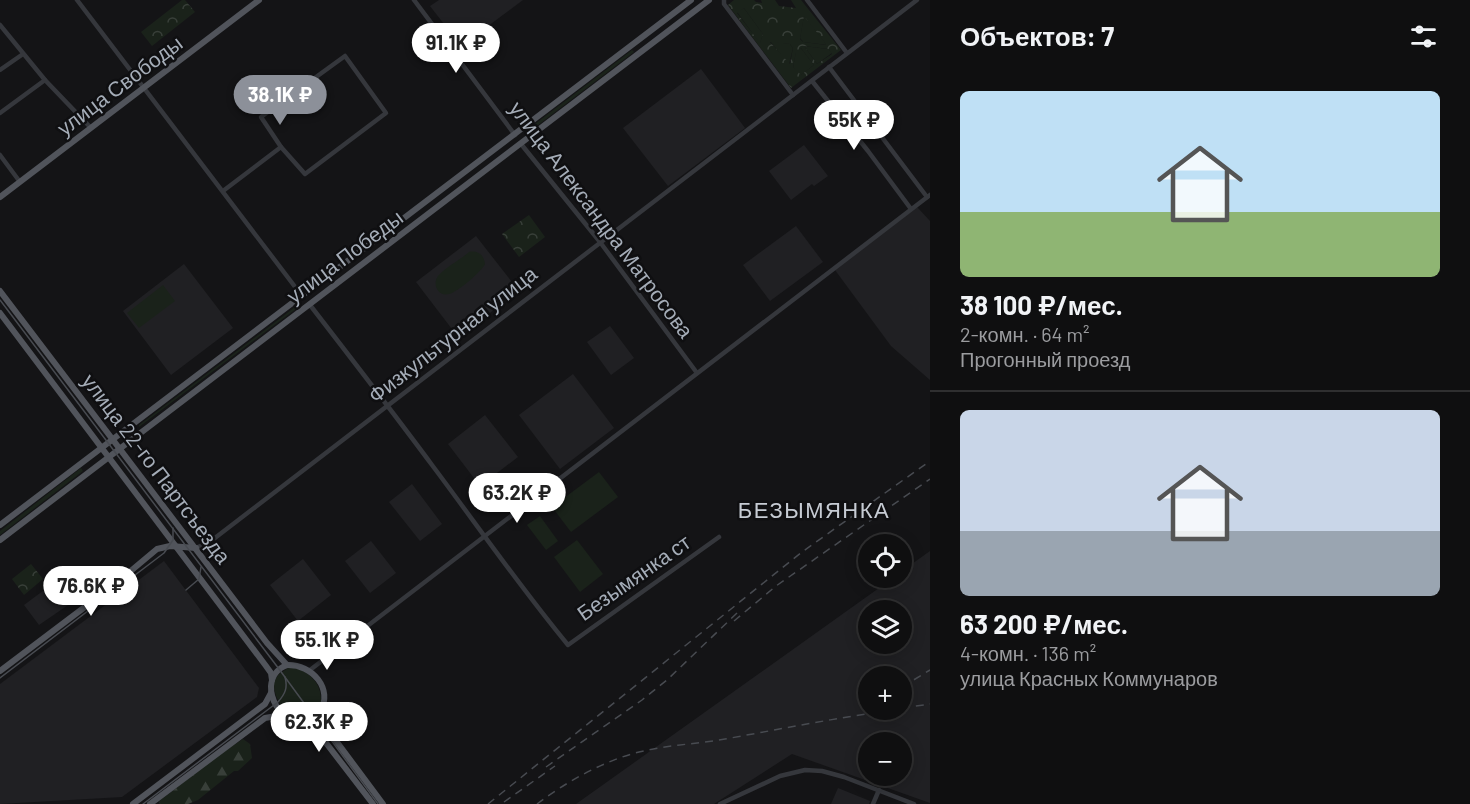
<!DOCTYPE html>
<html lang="ru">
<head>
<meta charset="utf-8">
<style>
  :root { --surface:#0f0f10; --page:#1d1d1e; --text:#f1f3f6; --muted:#9b9c9f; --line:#2f2f30; --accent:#8c9099 }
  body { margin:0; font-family:Barlow,sans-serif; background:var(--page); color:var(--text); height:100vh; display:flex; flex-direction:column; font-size:22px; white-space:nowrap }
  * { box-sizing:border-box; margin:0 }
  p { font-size:20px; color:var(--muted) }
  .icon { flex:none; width:33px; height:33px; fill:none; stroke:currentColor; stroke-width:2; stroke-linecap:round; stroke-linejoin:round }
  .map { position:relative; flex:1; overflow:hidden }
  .details { display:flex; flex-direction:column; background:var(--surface); width:540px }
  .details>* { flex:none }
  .tools { position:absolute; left:858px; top:534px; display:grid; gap:12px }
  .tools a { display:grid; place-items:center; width:54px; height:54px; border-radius:50%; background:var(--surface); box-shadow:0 3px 15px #0003,0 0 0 2px var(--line); font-size:30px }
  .price { position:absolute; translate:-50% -51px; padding:0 14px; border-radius:21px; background:#fff; color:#222; font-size:20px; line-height:39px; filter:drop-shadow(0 2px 3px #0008) }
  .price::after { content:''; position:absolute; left:50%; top:36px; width:18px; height:14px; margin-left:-9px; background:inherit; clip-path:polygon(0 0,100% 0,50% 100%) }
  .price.active { background:var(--accent); color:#fff }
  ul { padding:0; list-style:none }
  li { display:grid; align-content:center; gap:12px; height:318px; padding:0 30px }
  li+li { border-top:2px solid var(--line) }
  li span { display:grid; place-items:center; height:186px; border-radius:9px; color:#555 }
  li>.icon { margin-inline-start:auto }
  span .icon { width:108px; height:108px; fill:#fffc; stroke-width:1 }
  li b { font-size:26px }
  h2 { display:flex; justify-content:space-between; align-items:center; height:72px; padding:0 30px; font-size:26px }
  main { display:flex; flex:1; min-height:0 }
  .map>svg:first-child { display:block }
  .built { fill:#202023; fill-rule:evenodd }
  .green { fill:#1a221a }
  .forest { fill:url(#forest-firs) }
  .park { fill:url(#park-crowns); fill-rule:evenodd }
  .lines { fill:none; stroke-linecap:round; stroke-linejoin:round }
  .minor { stroke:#35373c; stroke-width:4.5 }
  .major { stroke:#51545b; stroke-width:6 }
  .tram { stroke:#484b51; stroke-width:1.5 }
  .rail { stroke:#484b51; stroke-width:1.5; stroke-dasharray:8 6; stroke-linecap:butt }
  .labels { text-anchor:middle; stroke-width:5; stroke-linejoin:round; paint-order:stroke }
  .street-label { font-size:21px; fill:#a5adb8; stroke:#0f0f11 }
  .neighbourhood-label { font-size:22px; letter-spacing:1.5px; fill:#c6cbd3; stroke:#0f0f11 }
</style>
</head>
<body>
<main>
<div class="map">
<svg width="930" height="804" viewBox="0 0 930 804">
  <defs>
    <pattern id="forest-firs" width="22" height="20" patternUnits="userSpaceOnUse" patternTransform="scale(1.5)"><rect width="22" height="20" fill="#1a221a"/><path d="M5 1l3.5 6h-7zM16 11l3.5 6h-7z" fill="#383f39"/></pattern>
    <pattern id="park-crowns" width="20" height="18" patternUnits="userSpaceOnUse" patternTransform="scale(1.5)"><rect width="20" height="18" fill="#1a221a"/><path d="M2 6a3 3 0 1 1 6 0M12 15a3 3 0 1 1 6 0" fill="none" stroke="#383f39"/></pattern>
  </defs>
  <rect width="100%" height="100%" fill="#141416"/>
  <g class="built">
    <path d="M439 0H523L461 46 430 6Z"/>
    <path d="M701 69 745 128 668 186 623 128Z"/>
    <path d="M804 145 828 176 814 186 812 184 791 200 769 171Z"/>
    <path d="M917 207 930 221V380L891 346 835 270Z"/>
    <path d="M796 226 823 262 770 301 743 265Z"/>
    <path d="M476 236 519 291 458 337 416 282Z"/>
    <path d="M184 264 233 328 171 375 123 311Z"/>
    <path d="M610 326 634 358 611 375 587 342Z"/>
    <path d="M573 374 614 428 560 469 519 415Z"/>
    <path d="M485 415 518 457 480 486 448 444Z"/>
    <path d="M412 484 442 524 420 541 389 502Z"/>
    <path d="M371 541 396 573 370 593 345 561Z"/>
    <path d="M930 551V803L792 754 714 804H576L893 578H902V571ZM868 610H902V644H868ZM868 676H902V710H868ZM868 742H902V776H868Z"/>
    <path d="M303 559 331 595 298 621 270 585Z"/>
    <path d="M164 561 259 688 257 697 122 797 0 804V684Z"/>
    <path d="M55 582 71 603 39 625 24 605Z"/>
    <path d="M838 788 870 801 869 804H831Z"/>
  </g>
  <g class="green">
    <path d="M744 8 763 34 760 44 737 12Z"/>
    <path d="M804 15 827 45 803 42 800 38Z"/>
    <path d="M770 41 790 44 793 48 789 65Z"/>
    <path d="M804 46 829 49 832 53 817 64Z"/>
    <path d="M801 48 814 65 800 76 793 67 796 51Z"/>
    <path d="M632 50 634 52 529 132 527 130Z"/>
    <path d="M469 252C478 250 484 255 485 264 482 271 458 292 449 294 438 297 432 284 438 276 446 267 460 260 469 252Z"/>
    <path d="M163 285 175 301 139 328 127 313Z"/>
    <path d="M299 304 300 306 139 427V425Z"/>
    <path d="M81 468 83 471 0 535V531Z"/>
    <path d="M599 472 618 497 571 532 552 507Z"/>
    <path d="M540 516 558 541 546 550 527 525Z"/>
    <path d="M577 540 603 574 580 592 554 557Z"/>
    <path d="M288 668C298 667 307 672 313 679 319 685 321 693 321 701 318 734 272 716 274 681L278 675Z"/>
  </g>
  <path class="forest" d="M243 739 250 744 252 758 238 771H234L198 800 188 804H160L159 801C187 781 213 758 243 739Z"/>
  <g class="park">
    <path d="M182 0H185L195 12 152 46 141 32Z"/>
    <path d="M734 0H754L756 2 762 3 761 0H775L779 6 796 8 791 0H801L841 50 791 88 728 5ZM744 8 763 34 760 43 737 13ZM804 16 826 44V45L803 42 800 39ZM770 42 790 44 793 48 790 64ZM804 46 829 49 832 54 817 64ZM801 48 814 65 801 75 793 67 796 52Z"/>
    <path d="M529 215 545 237 519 257 502 234Z"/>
    <path d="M31 564 43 579 24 595 12 579Z"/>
  </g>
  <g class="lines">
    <g class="minor">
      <path d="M77 0 302 296"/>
      <path d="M414 0 515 135"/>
      <path d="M724 0V4L793 95"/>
      <path d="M807 0 847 53"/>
      <path d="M0 25 45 80 91 128"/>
      <path d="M345 56 386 113 305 174 281 147 261 117Z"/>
      <path d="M829 67 927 197"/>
      <path d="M0 70 23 54"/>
      <path d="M812 81 868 151 911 209"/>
      <path d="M0 113 45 80"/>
      <path d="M521 144 600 242 697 373"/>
      <path d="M0 155 20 182"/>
      <path d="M223 191 281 147"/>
      <path d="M310 305C351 358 392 411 432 465 477 525 520 587 568 645L719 537"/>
      <path d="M196 548 211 541 917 0"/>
      <path d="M310 670 930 195"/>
      <path d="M720 804 780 776 805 770 822 771 844 777 914 804"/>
      <path d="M873 804 879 790"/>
    </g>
    <g class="major">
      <path d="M0 197 259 0"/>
      <path d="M0 291 267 643 287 665"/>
      <path d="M0 313 266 666 271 673 272 680"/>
      <path d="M0 525 691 0"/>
      <path d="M0 540 709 0"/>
      <path d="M287 665C312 664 334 689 320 712 306 736 270 715 271 686 272 675 277 669 287 665Z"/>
      <path d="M0 671 114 585 157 549 170 546 196 548"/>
      <path d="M321 711 322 722 383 804"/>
      <path d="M305 722 313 726 373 804"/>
      <path d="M133 804 265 704 271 693"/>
      <path d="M150 804 265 718 282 715"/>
    </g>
    <g class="tram">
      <path d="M0 300 279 669 378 804"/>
      <path d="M186 590 199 579 201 567"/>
      <path d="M0 678 164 553 173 540V528"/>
      <path d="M143 804 278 702C285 694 288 688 285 677"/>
    </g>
    <g class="rail">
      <path d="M734 621 776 586 930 479"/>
      <path d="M902 687 930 670"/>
      <path d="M902 708 930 704"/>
      <path d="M546 767 642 700 667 680 737 613"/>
      <path d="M504 802 555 766"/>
      <path d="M488 804 802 552 930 461"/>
      <path d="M537 804C566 782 603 761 639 752 667 745 697 744 725 739 781 729 836 718 892 710"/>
    </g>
  </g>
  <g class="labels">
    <g class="street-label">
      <text transform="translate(120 86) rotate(-37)" y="7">улица Свободы</text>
      <text transform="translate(601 220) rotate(53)" y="7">улица Александра Матросова</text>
      <text transform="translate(345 257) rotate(-37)" y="7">улица Победы</text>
      <text transform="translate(453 335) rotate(-38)" y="7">Физкультурная улица</text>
      <text transform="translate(156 469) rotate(53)" y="7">улица 22-го Партсъезда</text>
      <text transform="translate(634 578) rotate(-35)" y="7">Безымянка ст</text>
    </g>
    <g class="neighbourhood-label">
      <text x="814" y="518">БЕЗЫМЯНКА</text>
    </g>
  </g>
</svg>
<div class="tools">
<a><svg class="icon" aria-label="locate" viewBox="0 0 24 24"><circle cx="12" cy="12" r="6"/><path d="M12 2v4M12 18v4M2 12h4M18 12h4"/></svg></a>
<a><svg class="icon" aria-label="layers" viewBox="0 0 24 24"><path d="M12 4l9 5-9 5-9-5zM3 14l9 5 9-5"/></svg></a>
<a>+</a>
<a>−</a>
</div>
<b class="price" style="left:456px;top:74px">91.1K ₽</b>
<b class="price active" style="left:280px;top:126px">38.1K ₽</b>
<b class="price" style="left:854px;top:151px">55K ₽</b>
<b class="price" style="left:517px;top:524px">63.2K ₽</b>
<b class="price" style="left:91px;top:617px">76.6K ₽</b>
<b class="price" style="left:327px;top:671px">55.1K ₽</b>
<b class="price" style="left:319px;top:753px">62.3K ₽</b>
</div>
<section class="details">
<h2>Объектов: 7<svg class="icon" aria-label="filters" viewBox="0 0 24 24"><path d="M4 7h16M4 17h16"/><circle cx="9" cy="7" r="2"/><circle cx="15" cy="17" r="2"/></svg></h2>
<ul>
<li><span style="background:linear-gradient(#bfe0f5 65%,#8fb573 0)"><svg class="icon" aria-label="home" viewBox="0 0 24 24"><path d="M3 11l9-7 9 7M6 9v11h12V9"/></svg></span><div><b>38 100 ₽/мес.</b><p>2-комн. · 64 m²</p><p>Прогонный проезд</p></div></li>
<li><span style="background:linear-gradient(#c9d6e8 65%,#9aa5b1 0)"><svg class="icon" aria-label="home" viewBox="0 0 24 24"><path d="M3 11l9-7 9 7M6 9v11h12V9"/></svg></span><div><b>63 200 ₽/мес.</b><p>4-комн. · 136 m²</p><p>улица Красных Коммунаров</p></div></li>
</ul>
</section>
</main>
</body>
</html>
